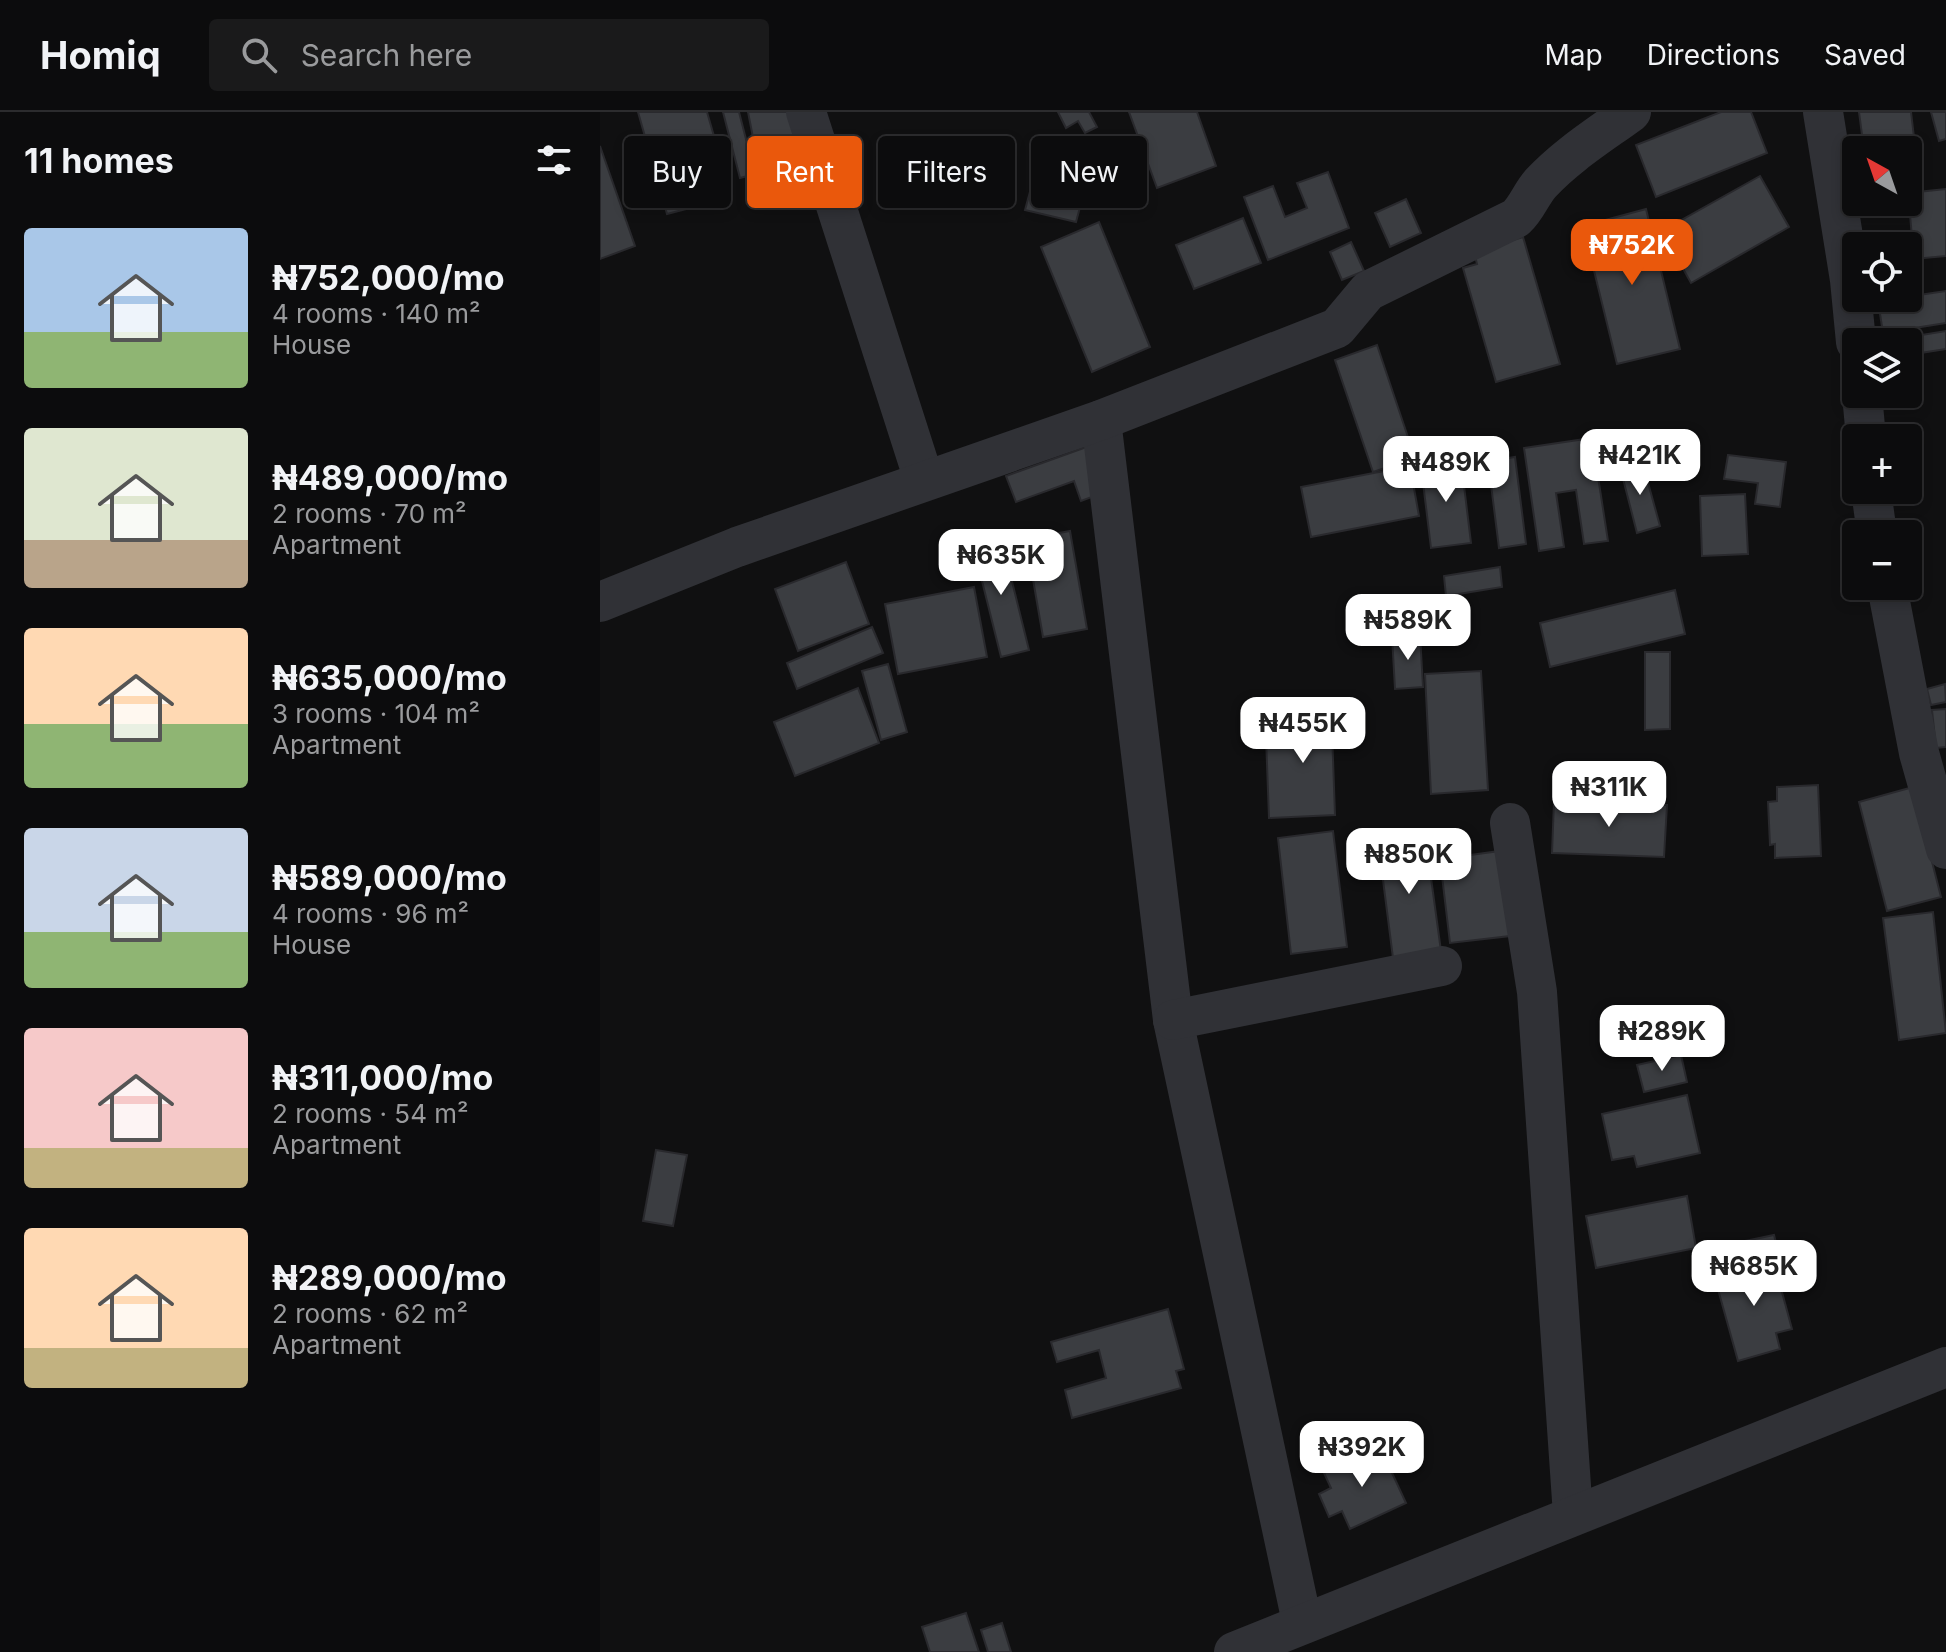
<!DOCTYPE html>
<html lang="en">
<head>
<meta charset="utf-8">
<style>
  :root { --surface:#0c0c0d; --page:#1a1a1b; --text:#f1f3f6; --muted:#9a9b9d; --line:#2c2c2e; --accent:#ea580c }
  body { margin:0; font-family:Inter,sans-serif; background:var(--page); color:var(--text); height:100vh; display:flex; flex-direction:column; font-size:30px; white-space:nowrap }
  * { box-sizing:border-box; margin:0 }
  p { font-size:26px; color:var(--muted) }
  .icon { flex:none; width:44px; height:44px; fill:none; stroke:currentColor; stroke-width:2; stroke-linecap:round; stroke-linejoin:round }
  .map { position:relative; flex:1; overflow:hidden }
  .sheet { display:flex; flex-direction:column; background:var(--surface); width:600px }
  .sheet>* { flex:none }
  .guide { position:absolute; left:24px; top:24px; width:760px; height:72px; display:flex; gap:16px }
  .needle { width:52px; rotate:320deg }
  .buttons { position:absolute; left:1242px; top:24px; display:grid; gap:16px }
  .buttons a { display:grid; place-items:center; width:80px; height:80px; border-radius:8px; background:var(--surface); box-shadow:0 4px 12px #0003,0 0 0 2px var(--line); font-size:40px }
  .price { position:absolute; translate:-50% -68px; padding:0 18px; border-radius:16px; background:#fff; color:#222; font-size:26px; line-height:52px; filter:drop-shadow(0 2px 4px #0008) }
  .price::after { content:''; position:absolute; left:50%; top:48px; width:24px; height:18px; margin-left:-12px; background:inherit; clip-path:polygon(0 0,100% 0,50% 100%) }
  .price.on { background:var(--accent); color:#fff }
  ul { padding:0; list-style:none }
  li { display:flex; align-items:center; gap:24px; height:200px; padding:0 24px }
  li span { display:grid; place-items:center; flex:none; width:224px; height:160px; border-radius:8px; color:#555 }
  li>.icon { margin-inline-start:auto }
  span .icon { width:96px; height:96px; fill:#fffc; stroke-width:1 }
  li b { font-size:34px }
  h2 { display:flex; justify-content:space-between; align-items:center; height:96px; padding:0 24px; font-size:34px }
  .pill { padding:0 28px; border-radius:8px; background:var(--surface); box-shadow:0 4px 12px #0003,0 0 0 2px var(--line); font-size:28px; line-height:72px }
  .pill.on { background:var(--accent); color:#fff }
  header { display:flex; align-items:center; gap:48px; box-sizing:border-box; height:112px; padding:0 40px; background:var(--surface); border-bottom:2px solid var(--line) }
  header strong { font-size:38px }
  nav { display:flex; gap:44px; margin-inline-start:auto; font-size:28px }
  .search { width:560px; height:72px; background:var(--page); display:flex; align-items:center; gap:20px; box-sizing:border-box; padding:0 28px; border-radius:8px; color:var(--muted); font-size:30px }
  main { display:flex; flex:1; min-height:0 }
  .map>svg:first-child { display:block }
  .building { fill:#3b3d41; stroke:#29292d; stroke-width:2 }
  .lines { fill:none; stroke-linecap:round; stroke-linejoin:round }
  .minor { stroke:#303136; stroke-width:40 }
</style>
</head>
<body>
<header>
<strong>Homiq</strong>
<div class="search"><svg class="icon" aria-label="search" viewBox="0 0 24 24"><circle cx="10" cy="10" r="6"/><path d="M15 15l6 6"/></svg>Search here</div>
<nav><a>Map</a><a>Directions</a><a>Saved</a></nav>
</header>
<main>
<section class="sheet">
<h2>11 homes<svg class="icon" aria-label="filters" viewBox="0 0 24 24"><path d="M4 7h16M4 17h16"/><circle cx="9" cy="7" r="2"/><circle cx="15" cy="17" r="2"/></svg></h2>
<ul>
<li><span style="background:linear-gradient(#a9c7e8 65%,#8fb573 0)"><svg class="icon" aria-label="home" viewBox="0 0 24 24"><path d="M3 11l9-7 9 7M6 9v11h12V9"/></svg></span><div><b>₦752,000/mo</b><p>4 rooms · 140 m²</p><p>House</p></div></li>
<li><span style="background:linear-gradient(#dfe7d0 70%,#b9a48a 0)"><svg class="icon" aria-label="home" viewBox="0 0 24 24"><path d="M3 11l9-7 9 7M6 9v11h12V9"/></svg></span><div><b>₦489,000/mo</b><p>2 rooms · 70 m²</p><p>Apartment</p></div></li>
<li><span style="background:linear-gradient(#ffd9b3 60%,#8fb573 0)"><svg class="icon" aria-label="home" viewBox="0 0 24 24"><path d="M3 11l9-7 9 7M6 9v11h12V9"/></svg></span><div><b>₦635,000/mo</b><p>3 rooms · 104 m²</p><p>Apartment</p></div></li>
<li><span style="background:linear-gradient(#c9d6e8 65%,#8fb573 0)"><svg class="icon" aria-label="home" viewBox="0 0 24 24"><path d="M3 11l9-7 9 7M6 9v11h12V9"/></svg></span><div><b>₦589,000/mo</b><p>4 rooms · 96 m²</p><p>House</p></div></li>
<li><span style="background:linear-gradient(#f6c9c9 75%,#c2b280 0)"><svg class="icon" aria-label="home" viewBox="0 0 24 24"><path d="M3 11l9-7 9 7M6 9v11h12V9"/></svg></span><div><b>₦311,000/mo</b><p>2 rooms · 54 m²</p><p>Apartment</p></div></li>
<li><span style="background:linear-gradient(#ffd9b3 75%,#c2b280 0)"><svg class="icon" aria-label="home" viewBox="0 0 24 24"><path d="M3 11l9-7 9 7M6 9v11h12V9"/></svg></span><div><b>₦289,000/mo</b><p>2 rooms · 62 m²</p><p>Apartment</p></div></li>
</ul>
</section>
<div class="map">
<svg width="1346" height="1540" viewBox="0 0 1346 1540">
  <rect width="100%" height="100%" fill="#101011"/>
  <g class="building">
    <path d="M38 0H107L131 83 106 91 89 28 72 33 90 96 67 102Z"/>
    <path d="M123 0H139L155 62 140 66Z"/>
    <path d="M148 0H198L209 56 161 66Z"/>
    <path d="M458 0H489L497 15 485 21 478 9 466 16Z"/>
    <path d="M529 0H597L616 54 557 76Z"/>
    <path d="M1121 0H1151L1167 41 1056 85 1036 33Z"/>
    <path d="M1259 0H1311L1316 42 1308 44V38H1264Z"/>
    <path d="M1331 0H1346V27L1339 29Z"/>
    <path d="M469 28 508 38 501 66 495 65 489 89 482 88 476 110 425 98 442 36 466 42Z"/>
    <path d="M0 34 35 134 0 147Z"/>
    <path d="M728 60 749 116 668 148 644 85 673 74 685 105 707 96 697 71Z"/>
    <path d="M1160 64 1189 115 1091 171 1062 119Z"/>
    <path d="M1346 77V144L1314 147 1308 81Z"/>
    <path d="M806 87 821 121 790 135 775 101Z"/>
    <path d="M1046 97 1080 237 1017 252 983 114Z"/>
    <path d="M643 106 661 151 594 177 576 133Z"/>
    <path d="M499 110 550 235 492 260 441 135Z"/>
    <path d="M923 125 960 252 896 270 863 156 877 152 874 140Z"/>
    <path d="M751 130 764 159 742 168 730 140Z"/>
    <path d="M1346 179V211L1283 221 1278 189Z"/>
    <path d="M1346 219V237L1308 243V230H1279Z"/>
    <path d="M777 233 815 346 773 360 735 248Z"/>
    <path d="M992 326 1008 429 984 432 976 378 956 381 964 435 939 439 924 336Z"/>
    <path d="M492 333 508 379 481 389 474 369 416 390 406 364Z"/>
    <path d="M1128 343 1186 350 1180 395 1155 392 1158 371 1124 367Z"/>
    <path d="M915 345 926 432 899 436 888 349Z"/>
    <path d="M861 349 871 431 831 436 821 354Z"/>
    <path d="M1042 349 1060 414 1037 421 1020 355Z"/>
    <path d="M810 354 819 404 711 425 701 375Z"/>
    <path d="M1145 382 1148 442 1102 444 1100 384Z"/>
    <path d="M470 419 487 517 443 525 426 427Z"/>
    <path d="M401 425 429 538 401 545 373 433Z"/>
    <path d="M246 450 269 512 198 539 175 477Z"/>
    <path d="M900 455 902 475 846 484 844 464Z"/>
    <path d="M374 475 387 545 298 562 285 492Z"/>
    <path d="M1075 478 1085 522 950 555 940 511Z"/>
    <path d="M272 515 283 541 197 577 187 551Z"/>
    <path d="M820 522 823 575 795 577 792 524Z"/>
    <path d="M1045 540H1070V617L1045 618Z"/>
    <path d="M288 552 307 620 281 628 262 559Z"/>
    <path d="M881 559 888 678 831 682 825 562Z"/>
    <path d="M1345 572 1346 590 1331 593 1327 577Z"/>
    <path d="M258 576 279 631 195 664 174 610Z"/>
    <path d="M731 591 735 703 669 706 666 625 692 624 690 593Z"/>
    <path d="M1346 597V635L1336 636 1332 598Z"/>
    <path d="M1218 673 1221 744 1175 746V732L1170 733 1168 690 1177 689V675Z"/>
    <path d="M1313 675 1341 785 1287 799 1259 690Z"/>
    <path d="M954 689 1067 693 1064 745 952 741Z"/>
    <path d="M733 719 747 835 691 842 678 726Z"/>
    <path d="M825 722 841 839 793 846 778 729Z"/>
    <path d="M900 739 910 824 850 831 840 747Z"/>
    <path d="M1333 800 1346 921 1299 928 1283 806Z"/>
    <path d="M1081 943 1087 970 1044 980 1037 953Z"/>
    <path d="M1087 983 1100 1041 1037 1055 1034 1044 1012 1048 1002 1002Z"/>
    <path d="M56 1038 87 1043 73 1114 43 1109Z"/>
    <path d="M1087 1084 1096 1136 996 1156 986 1104Z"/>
    <path d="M1174 1123 1179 1142 1125 1154 1121 1134Z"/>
    <path d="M1173 1147 1192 1217 1176 1221 1180 1237 1138 1249 1114 1163Z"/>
    <path d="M568 1197 584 1257 576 1259 581 1276 472 1306 465 1278 506 1266 499 1238 457 1250 451 1230Z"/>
    <path d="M780 1335 806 1391 750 1417 742 1399 729 1405 719 1382 731 1376 724 1361Z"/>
    <path d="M366 1501 379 1540H330L322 1515Z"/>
    <path d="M402 1511 411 1540H388L381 1518Z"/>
  </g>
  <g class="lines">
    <g class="minor">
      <path d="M206 0 324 368"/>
      <path d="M1223 0 1250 168 1256 230"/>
      <path d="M1262 282 1266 326"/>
      <path d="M501 308 573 908 702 1510"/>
      <path d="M1271 378 1277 422"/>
      <path d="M1287 474 1319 641 1346 737"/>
      <path d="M0 490 137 435 501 308 737 216 768 179 916 106C927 96 931 82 941 71 967 43 1001 22 1031 0"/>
      <path d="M910 711 937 880 973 1403"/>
      <path d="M573 908 842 854"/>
      <path d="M634 1540 1346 1255"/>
    </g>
  </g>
</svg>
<div class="buttons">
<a><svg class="needle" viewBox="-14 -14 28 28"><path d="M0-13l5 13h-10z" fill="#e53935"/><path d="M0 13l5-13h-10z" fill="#9a9b9d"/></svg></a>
<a><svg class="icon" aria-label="locate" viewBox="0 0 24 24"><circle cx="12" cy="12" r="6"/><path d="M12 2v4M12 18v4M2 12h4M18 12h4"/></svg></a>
<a><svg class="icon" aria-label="layers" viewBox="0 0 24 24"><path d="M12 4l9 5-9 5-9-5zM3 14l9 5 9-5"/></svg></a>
<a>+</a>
<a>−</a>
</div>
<b class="price on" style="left:1032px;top:175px">₦752K</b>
<b class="price" style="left:1040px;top:385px">₦421K</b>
<b class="price" style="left:846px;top:392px">₦489K</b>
<b class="price" style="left:401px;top:485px">₦635K</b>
<b class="price" style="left:808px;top:550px">₦589K</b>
<b class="price" style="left:703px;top:653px">₦455K</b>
<b class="price" style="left:1009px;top:717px">₦311K</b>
<b class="price" style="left:809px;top:784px">₦850K</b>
<b class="price" style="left:1062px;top:961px">₦289K</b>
<b class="price" style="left:1154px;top:1196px">₦685K</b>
<b class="price" style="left:762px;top:1377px">₦392K</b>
<div class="guide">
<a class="pill">Buy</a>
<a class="pill on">Rent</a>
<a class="pill">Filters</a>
<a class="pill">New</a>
</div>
</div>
</main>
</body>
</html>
